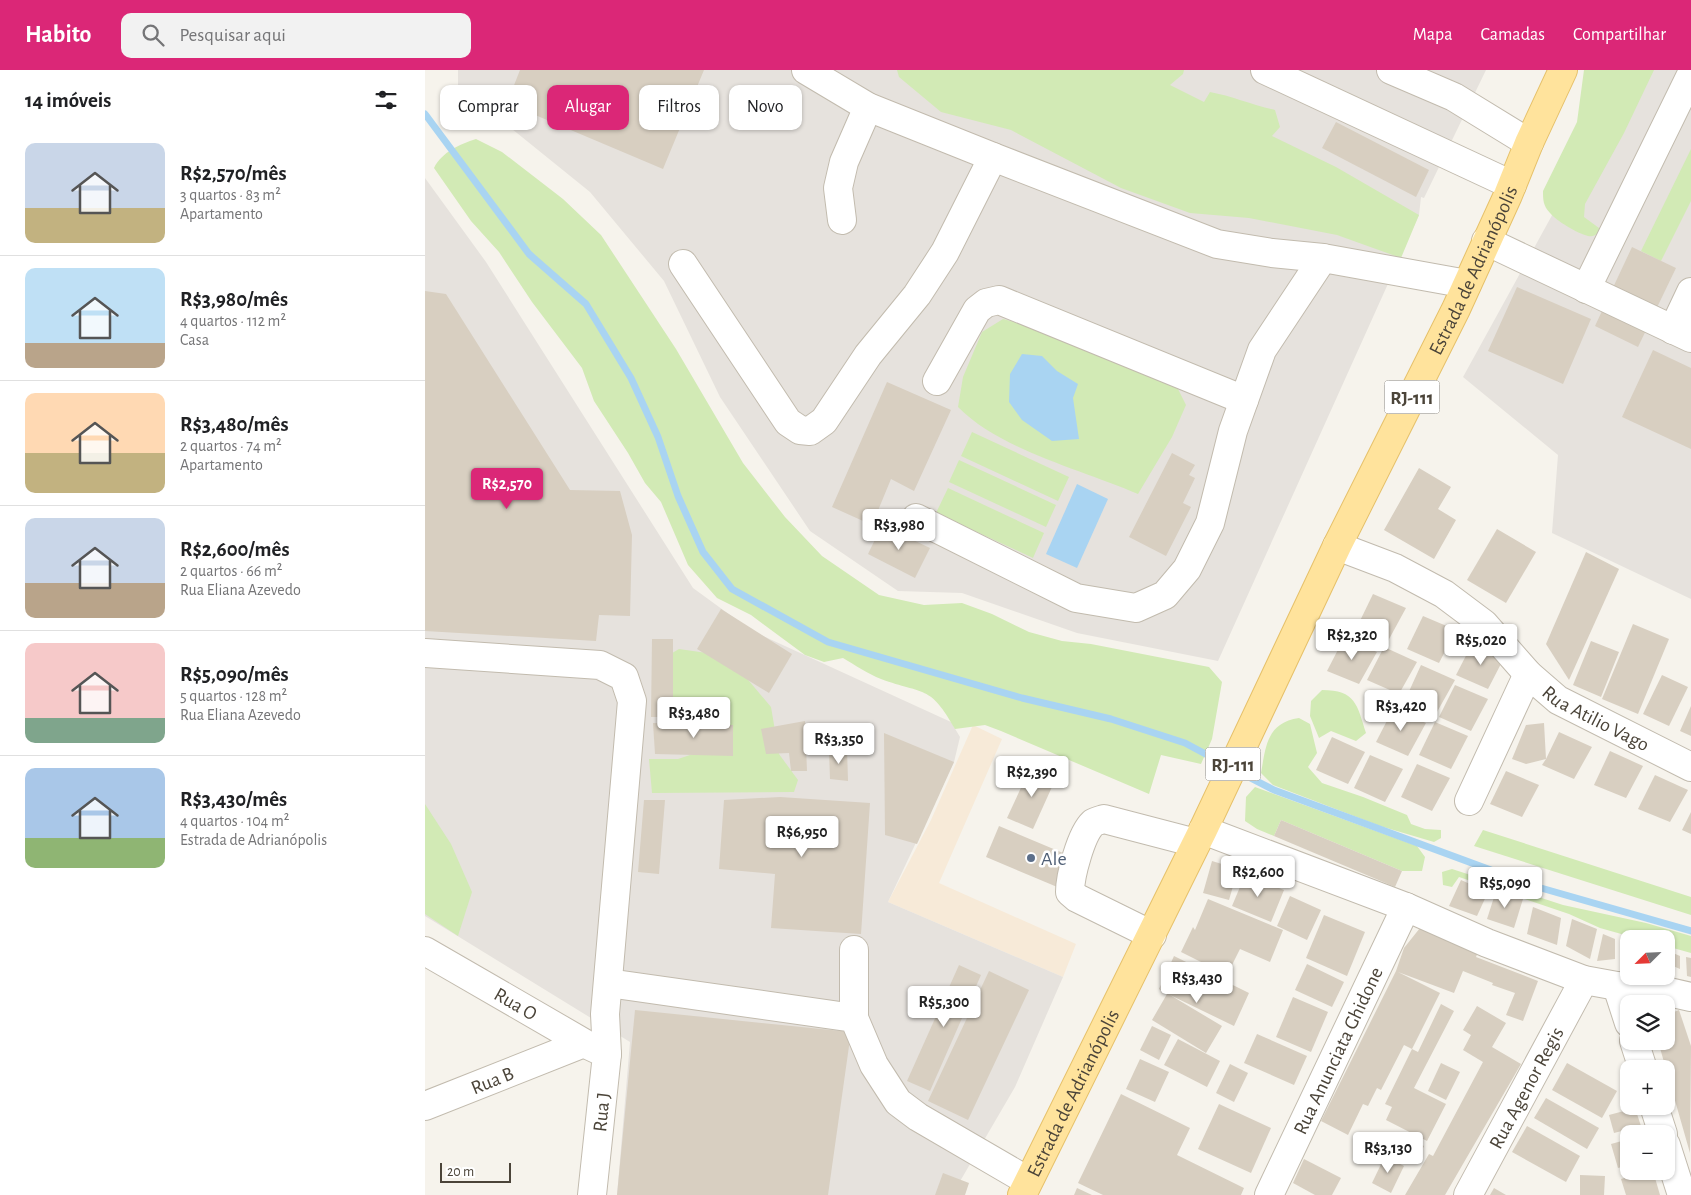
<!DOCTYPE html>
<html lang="pt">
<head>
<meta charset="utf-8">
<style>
  :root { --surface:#fff; --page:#f2f2f2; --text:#202124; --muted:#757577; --line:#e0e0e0; --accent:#db2777 }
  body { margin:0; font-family:"Alegreya Sans",sans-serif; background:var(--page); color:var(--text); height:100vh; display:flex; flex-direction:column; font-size:19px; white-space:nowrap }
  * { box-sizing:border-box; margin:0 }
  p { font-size:16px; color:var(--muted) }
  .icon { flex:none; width:28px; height:28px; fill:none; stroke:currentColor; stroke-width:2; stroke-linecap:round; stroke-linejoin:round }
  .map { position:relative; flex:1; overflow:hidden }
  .side { display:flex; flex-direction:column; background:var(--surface); width:425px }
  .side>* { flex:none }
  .guide { position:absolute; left:15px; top:15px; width:475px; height:45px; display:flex; gap:10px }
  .needle { width:32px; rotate:246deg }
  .tools { position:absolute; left:1195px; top:860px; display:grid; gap:10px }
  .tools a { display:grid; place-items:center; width:55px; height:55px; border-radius:10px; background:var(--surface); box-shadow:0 1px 4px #0004; font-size:25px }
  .scale { position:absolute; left:15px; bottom:12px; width:71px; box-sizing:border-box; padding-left:5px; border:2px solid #4b4439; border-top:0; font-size:14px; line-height:18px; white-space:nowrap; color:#4b4439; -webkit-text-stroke:4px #fff; paint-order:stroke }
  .price { position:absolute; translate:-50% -42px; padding:0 11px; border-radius:5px; background:#fff; color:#222; font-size:16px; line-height:32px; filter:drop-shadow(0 1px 2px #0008) }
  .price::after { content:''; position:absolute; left:50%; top:30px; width:15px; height:11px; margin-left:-8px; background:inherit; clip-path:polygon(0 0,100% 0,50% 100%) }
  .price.selected { background:var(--accent); color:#fff }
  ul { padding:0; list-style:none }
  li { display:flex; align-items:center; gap:15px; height:125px; padding:0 25px }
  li+li { border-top:1px solid var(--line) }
  li span { display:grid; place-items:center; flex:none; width:140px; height:100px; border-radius:10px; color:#555 }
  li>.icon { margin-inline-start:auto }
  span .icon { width:60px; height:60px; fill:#fffc; stroke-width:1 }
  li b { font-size:21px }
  h2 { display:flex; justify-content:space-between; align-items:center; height:60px; padding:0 25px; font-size:21px }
  .chip { padding:0 18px; border-radius:10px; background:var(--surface); box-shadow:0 1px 4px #0004; font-size:18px; line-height:45px }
  .chip.selected { background:var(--accent); color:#fff }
  header { display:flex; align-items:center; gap:30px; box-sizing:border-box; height:70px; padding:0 25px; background:var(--accent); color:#fff }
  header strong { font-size:24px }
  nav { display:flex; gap:28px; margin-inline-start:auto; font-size:18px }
  .search { width:350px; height:45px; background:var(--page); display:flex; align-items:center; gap:12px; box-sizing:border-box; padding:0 18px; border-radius:10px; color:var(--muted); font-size:19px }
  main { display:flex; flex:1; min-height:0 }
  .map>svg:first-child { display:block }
  .commercial { fill:#f7ead8 }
  .industrial { fill:#e6e2dd }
  .green { fill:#d2eab5 }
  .water { fill:#a9d4f2 }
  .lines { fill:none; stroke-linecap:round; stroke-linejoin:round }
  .stream { stroke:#a9d4f2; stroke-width:7 }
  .building { fill:#d8cfc1 }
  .minor-casing { stroke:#c2bbae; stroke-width:30 }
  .major-casing { stroke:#e6c16a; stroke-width:30 }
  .minor { stroke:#fff; stroke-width:28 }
  .major { stroke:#ffe39c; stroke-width:28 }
  .service-dot { fill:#5c6f8a; stroke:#fff; stroke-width:2 }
  .labels { text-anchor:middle; stroke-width:5; stroke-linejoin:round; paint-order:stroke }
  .shield { fill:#fff; stroke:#817c74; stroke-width:1 }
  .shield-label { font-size:19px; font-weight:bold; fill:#4b4439 }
  .street-label { font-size:20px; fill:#4b4439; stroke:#fff }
  .service-label { font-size:20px; fill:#4e5e75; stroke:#fff; text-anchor:start }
</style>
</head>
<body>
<header>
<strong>Habito</strong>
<div class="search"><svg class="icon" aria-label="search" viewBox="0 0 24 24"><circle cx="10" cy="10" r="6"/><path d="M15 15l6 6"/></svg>Pesquisar aqui</div>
<nav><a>Mapa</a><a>Camadas</a><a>Compartilhar</a></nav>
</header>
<main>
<section class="side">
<h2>14 imóveis<svg class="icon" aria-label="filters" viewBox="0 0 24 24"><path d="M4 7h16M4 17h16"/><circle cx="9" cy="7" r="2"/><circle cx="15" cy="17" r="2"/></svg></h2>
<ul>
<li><span style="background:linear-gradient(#c9d6e8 65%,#c2b280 0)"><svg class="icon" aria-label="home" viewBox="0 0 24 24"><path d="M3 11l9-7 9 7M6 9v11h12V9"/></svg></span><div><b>R$2,570/mês</b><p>3 quartos · 83 m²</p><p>Apartamento</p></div></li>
<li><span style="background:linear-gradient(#bfe0f5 75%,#b9a48a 0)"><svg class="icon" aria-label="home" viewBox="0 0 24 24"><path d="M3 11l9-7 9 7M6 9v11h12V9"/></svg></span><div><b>R$3,980/mês</b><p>4 quartos · 112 m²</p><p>Casa</p></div></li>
<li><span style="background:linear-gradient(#ffd9b3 60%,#c2b280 0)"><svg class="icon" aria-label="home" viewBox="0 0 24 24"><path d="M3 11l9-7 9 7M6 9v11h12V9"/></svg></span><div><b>R$3,480/mês</b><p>2 quartos · 74 m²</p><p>Apartamento</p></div></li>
<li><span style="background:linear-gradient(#c9d6e8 65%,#b9a48a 0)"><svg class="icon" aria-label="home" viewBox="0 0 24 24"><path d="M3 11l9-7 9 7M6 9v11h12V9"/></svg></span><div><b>R$2,600/mês</b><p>2 quartos · 66 m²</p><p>Rua Eliana Azevedo</p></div></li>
<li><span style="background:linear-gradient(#f6c9c9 75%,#7fa58c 0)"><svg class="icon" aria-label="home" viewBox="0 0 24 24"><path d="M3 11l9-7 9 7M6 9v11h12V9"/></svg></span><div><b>R$5,090/mês</b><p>5 quartos · 128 m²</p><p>Rua Eliana Azevedo</p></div></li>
<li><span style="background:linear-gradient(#a9c7e8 70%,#8fb573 0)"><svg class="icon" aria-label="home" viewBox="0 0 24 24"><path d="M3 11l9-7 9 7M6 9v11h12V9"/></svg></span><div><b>R$3,430/mês</b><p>4 quartos · 104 m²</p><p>Estrada de Adrianópolis</p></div></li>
</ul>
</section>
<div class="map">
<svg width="1266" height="1125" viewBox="0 0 1266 1125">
  <rect width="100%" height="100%" fill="#f6f3ec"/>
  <path class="commercial" d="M548 655 577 669 514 813 651 874 638 907 463 832 506 750Z"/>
  <g class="industrial">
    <path d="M33 0H1061L999 128 996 127 994 145 793 591 652 563 537 523 473 521 385 461 295 327 239 211 165 122 71 46 33 23Z"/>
    <path d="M1207 0H1266V529L1127 463 1133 385 1038 307Z"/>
    <path d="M0 108 61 192 268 518 327 561 526 652 535 667 529 692 463 832 638 907 590 1017 527 1125H192L205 972 0 846Z"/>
  </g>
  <g class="green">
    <path d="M472 0H759L758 4 745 15 779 32 785 22C807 26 827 35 850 40L855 57 847 66 911 97 994 145 976 188 912 165 824 148 765 143 696 118 586 60 516 42 474 7Z"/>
    <path d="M1159 0H1229L1199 63 1160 134 1159 147 1174 158V162C1171 165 1168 167 1163 166 1152 163 1133 152 1125 143 1118 136 1118 129 1118 121L1152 52Z"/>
    <path d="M51 69 77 82 138 129 176 165 251 279 318 393 360 447 397 486 454 525 499 535 537 533 567 544 604 562 637 571 666 574 784 597 797 612 787 669 776 694 736 685 724 724 576 661 560 655 530 659C505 614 499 625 456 609 443 604 430 595 418 588L399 592 380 585 326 545 292 528 263 495 236 432 220 413 203 383 169 331 157 298 107 232 74 182 46 151 9 98C17 82 35 74 51 69Z"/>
    <path d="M1266 79V131L1236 191 1216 181Z"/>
    <path d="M578 249 624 261 752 317 761 335 747 367 713 424C658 400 575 380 533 337L538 307 557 262Z"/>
    <path d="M547 362 644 407 633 431 536 386Z"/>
    <path d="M534 390 631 435 621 457 524 412Z"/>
    <path d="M523 418 619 463 608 488 511 443Z"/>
    <path d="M254 579 303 586 346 637 354 684 373 710 369 722 227 723 224 689H253L301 673 269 634 235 629 227 595Z"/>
    <path d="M897 620C931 620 932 635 941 663L931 671 906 661 894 668 885 646 886 631Z"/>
    <path d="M874 648 885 654 892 683 883 697 897 713 938 727 982 745 986 754 1000 759 1016 760V768L1009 772 955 756 848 715 836 703C841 675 842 653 874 648Z"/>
    <path d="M830 717 992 776 1000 787 997 801H977L856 750 849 766 832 759 820 751 821 727Z"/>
    <path d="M0 734 26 774 47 822 33 866 0 844Z"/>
    <path d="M1058 760 1266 827V845L1049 776Z"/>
    <path d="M1027 799 1138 835 1221 853 1266 866V883L1241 876V869H1214L1175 858 1144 844 1034 807 1027 817 1018 815 1017 802Z"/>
  </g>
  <g class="water">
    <path d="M597 284 617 286 632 301 653 314 648 328 654 369 627 371 597 350 584 332 585 304Z"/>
    <path d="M652 414 683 429 652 498 621 484Z"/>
  </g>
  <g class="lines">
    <g class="stream">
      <path d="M0 44 104 184 161 234 206 308 233 367 253 426 278 482 307 519 403 572 597 628 686 649 760 673 803 696"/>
      <path d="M812 701 849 720 1109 816 1266 861"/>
    </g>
  </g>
  <g class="building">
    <path d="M95 0H279L238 99 82 33Z"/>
    <path d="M911 52 1004 100 991 127 897 78Z"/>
    <path d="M1207 177 1251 198 1213 277 1170 256Z"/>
    <path d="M1092 217 1166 249 1138 314 1063 281Z"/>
    <path d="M0 221 21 224 145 420 195 421 207 465 205 546 174 545 171 571 0 561Z"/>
    <path d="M1228 280 1266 298V379L1197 347Z"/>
    <path d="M462 312 526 340 489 421 466 409 447 455 407 437Z"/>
    <path d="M747 383 770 395 764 405 770 408 758 433 766 437 741 486 704 467Z"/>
    <path d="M994 398 1026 417 1013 439 1031 450 1009 489 959 460Z"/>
    <path d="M457 455 505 478 490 508 443 484Z"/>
    <path d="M1072 459 1111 482 1081 533 1042 510Z"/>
    <path d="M1161 482 1194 499 1144 610 1121 574Z"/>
    <path d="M948 524 981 538 963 571 932 557Z"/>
    <path d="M296 539 367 584 344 623 272 579Z"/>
    <path d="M998 546 1031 560 1014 593 982 579Z"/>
    <path d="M1208 554 1244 569 1213 644 1177 629Z"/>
    <path d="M919 568 952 582 934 614 902 601Z"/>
    <path d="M227 569H248V647H226Z"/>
    <path d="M1166 571 1194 582 1176 627 1148 615Z"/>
    <path d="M1048 572 1080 586 1063 619 1031 605Z"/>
    <path d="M959 577 992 592 974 624 942 610Z"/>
    <path d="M996 595 1030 610 1012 642 981 628Z"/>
    <path d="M1237 605 1263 617 1244 656 1218 644Z"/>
    <path d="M1030 615 1063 629 1046 661 1014 647Z"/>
    <path d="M1266 636V666L1255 661Z"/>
    <path d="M968 639 1001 653 983 686 951 672Z"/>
    <path d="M380 651 382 701H366L364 683 341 684 336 659Z"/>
    <path d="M1010 652 1043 666 1026 699 994 685Z"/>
    <path d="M228 653 308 655V686L230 684Z"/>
    <path d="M1119 653 1121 689 1134 662 1167 677 1149 709 1117 695 1121 689 1101 694 1087 689 1101 655Z"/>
    <path d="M406 655 408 673 389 676 386 658Z"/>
    <path d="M459 663 529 692 492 774 460 765Z"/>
    <path d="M907 667 940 682 923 714 891 700Z"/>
    <path d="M422 678 423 711 405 709 404 681Z"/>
    <path d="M1185 681 1218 696 1201 728 1169 715Z"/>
    <path d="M945 685 978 699 960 732 929 718Z"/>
    <path d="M992 694 1025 708 1007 741 976 727Z"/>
    <path d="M606 696 631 708 608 759 582 748Z"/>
    <path d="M1081 701 1114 715 1097 747 1065 734Z"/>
    <path d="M1230 705 1263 720 1245 752 1213 739Z"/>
    <path d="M355 727 445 733 436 864 346 858 350 804 294 799 299 730Z"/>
    <path d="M219 730H240L234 804 213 802Z"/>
    <path d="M1266 742V764L1257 760Z"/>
    <path d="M856 750 977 801 970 817 849 766Z"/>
    <path d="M574 756 650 788 637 819 561 787Z"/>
    <path d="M787 791 813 799 804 830 778 823Z"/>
    <path d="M820 805 859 820 846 852 807 836Z"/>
    <path d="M1036 810 1063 822 1052 846 1024 836Z"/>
    <path d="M1071 821 1098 829 1089 858 1062 849Z"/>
    <path d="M865 826 896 840 882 870 852 856Z"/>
    <path d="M783 829 858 860 845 892 815 879 802 905 756 882 768 857 770 860Z"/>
    <path d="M1108 837 1136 848 1132 875 1102 864Z"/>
    <path d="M899 845 940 862 922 906 881 888Z"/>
    <path d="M1147 849 1172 859 1165 889 1141 876Z"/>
    <path d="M995 858 1053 882 1051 887 1113 911 1098 951 1081 945 1090 923 1067 915 1068 913 1038 901 1029 923 973 902 1015 923 987 979 979 975 956 1020 952 1018 943 1036 938 1034 923 1065 896 1051 971 901 979 878Z"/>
    <path d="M1178 864 1190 869V889L1172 891Z"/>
    <path d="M1198 871H1204V890H1197Z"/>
    <path d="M1241 880 1255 886V899L1241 893Z"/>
    <path d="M749 886 824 923 809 956 745 925 797 956 781 983 727 950 742 924 734 919Z"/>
    <path d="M1261 887 1266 888V907L1262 906Z"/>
    <path d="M882 894 919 912 907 937 870 920Z"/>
    <path d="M534 895 556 905 505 1021 482 1011Z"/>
    <path d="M564 901 604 920 543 1050 503 1031Z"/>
    <path d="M868 927 903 942 886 982 851 967Z"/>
    <path d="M1016 934 1029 941 989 1018 1021 1034 1002 1071 961 1050 967 1037 960 1034 987 979 993 982Z"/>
    <path d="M1052 936 1081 953 1067 977 1096 994 1020 1125H980L1004 1084 1008 1086 1058 992 1038 980 1046 965 1038 960Z"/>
    <path d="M210 940 426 962 403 1125H192Z"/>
    <path d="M1254 940 1266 976 1265 1083 1233 971H1241V945Z"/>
    <path d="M727 956 746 965 734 990 715 980Z"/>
    <path d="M832 964 882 986 869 1015 819 993Z"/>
    <path d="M753 969 795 991 782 1017 739 995Z"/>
    <path d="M715 989 744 1002 730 1032 701 1019Z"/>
    <path d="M1016 993 1035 1002 1021 1030 1003 1021Z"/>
    <path d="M1142 993 1192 1021 1177 1048 1127 1020Z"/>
    <path d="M805 994 823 1003 809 1032 791 1023Z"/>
    <path d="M696 1024 765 1058 752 1085 819 1118 816 1125H678L653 1113Z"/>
    <path d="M1121 1028 1174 1058 1162 1079 1109 1048Z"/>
    <path d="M794 1034 846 1058 826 1103 773 1079Z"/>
    <path d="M1210 1038 1216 1056 1189 1063 1184 1045Z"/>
    <path d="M1102 1056 1155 1086 1141 1112 1087 1082Z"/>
    <path d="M983 1068 999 1076 992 1091 976 1082Z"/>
    <path d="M1204 1069V1095L1193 1098 1186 1074Z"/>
    <path d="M960 1086 979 1096 966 1123 947 1113Z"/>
    <path d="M879 1089 916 1108 907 1125H890L868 1113Z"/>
    <path d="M1224 1101H1228L1235 1125H1201L1196 1109Z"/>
    <path d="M518 1103 544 1113 540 1125H510Z"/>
    <path d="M1155 1105 1180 1106 1179 1125H1155Z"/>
    <path d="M652 1118 667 1125H649Z"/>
    <path d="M1069 1118 1081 1125H1065Z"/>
  </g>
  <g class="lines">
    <defs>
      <g id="minor">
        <path d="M381 0 443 37 568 87"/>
        <path d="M840 0 1087 115"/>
        <path d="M966 0 1029 27 1104 73"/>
        <path d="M417 150 413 118 419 92 443 37"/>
        <path d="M1061 171 1266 268"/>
        <path d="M258 194 363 352 375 360 385 361 399 351 443 285 492 225 520 182 568 87 792 174 847 183 898 188 1042 214"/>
        <path d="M1161 219 1266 5"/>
        <path d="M1248 260 1266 222"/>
        <path d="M512 311 552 240 561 233 574 230 819 330"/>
        <path d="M491 448 651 528 711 538 740 525 762 499 785 453 808 361 837 280 898 188"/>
        <path id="s1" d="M912 476 970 498 1019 524 1059 554 1103 604 1133 630 1266 697"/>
        <path d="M0 583 175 595 199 607 207 631 180 944 182 984"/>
        <path d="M1044 731 1103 604"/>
        <path d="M778 760 981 837 1062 873 1159 910 1192 916 1226 918 1266 927"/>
        <path d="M727 865 652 828 645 822C645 806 656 764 668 753 671 751 676 750 679 749L771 773"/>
        <path id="s2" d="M0 881 159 973 0 1036"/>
        <path d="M183 913 429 948 449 995 473 1032 493 1047 603 1111"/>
        <path d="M1192 916 1204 953"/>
        <path d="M429 948V880"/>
        <path d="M1209 971 1218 999"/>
        <path d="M165 976 182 984 167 1125"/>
        <path d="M1229 1036 1238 1064"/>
        <path d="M1241 1075 1257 1125"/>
        <path id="s3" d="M844 1125 981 837"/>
        <path id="s4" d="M1043 1125 1159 910"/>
      </g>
      <g id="major">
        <path id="s5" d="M597 1125 778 760 912 476 1031 239 1083 125 1104 73 1138 0"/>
      </g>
    </defs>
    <use href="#minor" class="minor-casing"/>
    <use href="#major" class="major-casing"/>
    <use href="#minor" class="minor"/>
    <use href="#major" class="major"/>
  </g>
  <circle class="service-dot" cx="606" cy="788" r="5"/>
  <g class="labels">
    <g class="shield">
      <rect x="959.5" y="310.5" width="55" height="33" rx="4"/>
      <rect x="780.5" y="677.5" width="55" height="33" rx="4"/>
    </g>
    <g class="shield-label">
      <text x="987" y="334">RJ-111</text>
      <text x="808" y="701">RJ-111</text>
    </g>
    <g class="street-label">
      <text dy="7" stroke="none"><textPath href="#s5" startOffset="1029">Estrada de Adrianópolis</textPath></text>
      <text dy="7" stroke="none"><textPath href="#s1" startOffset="316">Rua Atilio Vago</textPath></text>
      <text dy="7" stroke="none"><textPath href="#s2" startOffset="105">Rua O</textPath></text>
      <text dy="7" stroke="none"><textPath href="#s3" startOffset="160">Rua Anunciata Ghidone</textPath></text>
      <text transform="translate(67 1010) rotate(-22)" y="7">Rua B</text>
      <text dy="7" stroke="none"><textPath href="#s4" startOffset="122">Rua Agenor Regis</textPath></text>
      <text dy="7" stroke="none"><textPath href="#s5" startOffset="114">Estrada de Adrianópolis</textPath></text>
      <text transform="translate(176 1042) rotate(-84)" y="7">Rua J</text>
    </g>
    <g class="service-label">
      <text x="616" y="795">Ale</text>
    </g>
  </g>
</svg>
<div class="tools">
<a><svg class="needle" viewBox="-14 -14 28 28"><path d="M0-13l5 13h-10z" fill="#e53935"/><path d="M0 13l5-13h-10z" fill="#757577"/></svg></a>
<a><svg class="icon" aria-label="layers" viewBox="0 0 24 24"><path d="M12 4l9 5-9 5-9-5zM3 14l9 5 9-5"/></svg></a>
<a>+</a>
<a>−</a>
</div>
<div class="scale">20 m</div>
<b class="price selected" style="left:82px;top:440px">R$2,570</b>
<b class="price" style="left:474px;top:481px">R$3,980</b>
<b class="price" style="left:927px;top:591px">R$2,320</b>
<b class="price" style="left:1056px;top:596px">R$5,020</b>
<b class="price" style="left:976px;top:662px">R$3,420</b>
<b class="price" style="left:269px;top:669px">R$3,480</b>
<b class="price" style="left:414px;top:695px">R$3,350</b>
<b class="price" style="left:607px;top:728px">R$2,390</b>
<b class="price" style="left:377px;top:788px">R$6,950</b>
<b class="price" style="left:833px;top:828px">R$2,600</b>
<b class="price" style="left:1080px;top:839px">R$5,090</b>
<b class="price" style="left:772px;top:934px">R$3,430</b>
<b class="price" style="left:519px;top:958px">R$5,300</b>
<b class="price" style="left:963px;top:1104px">R$3,130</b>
<div class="guide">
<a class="chip">Comprar</a>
<a class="chip selected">Alugar</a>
<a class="chip">Filtros</a>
<a class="chip">Novo</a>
</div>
</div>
</main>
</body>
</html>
